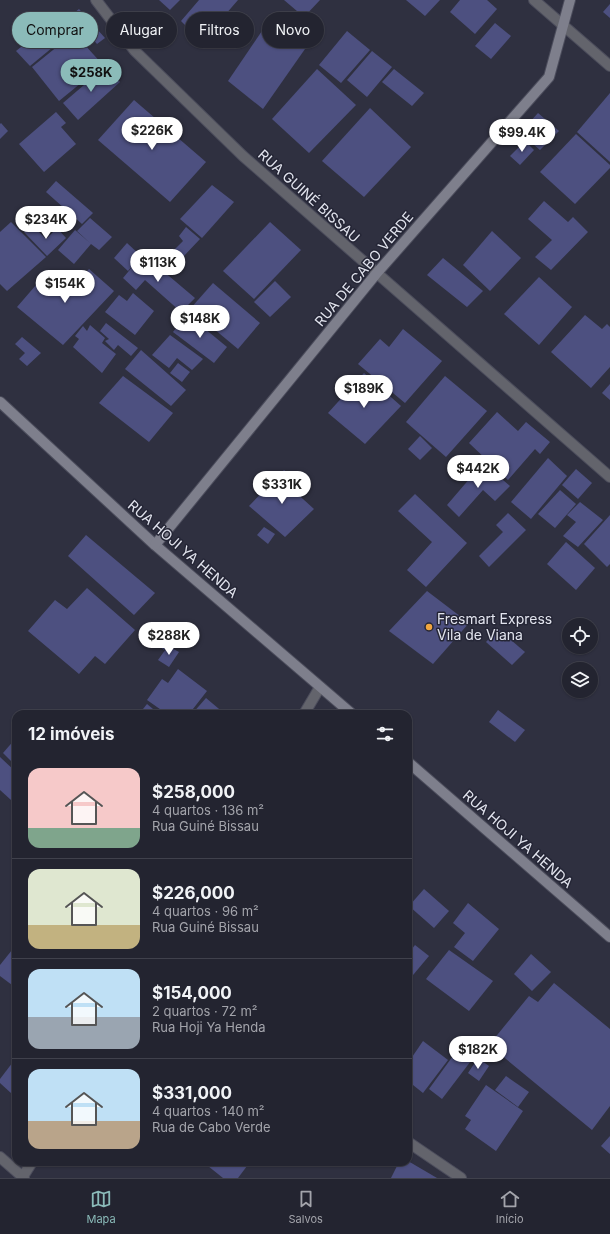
<!DOCTYPE html>
<html lang="pt">
<head>
<meta charset="utf-8">
<style>
  :root { --surface:#232430; --page:#2f303c; --text:#f1f3f6; --muted:#a3a4ab; --line:#40414c; --accent:#8bbbb9 }
  body { margin:0; font-family:Inter,sans-serif; background:var(--page); color:var(--text); height:100vh; display:flex; flex-direction:column; font-size:15px; white-space:nowrap }
  * { box-sizing:border-box; margin:0 }
  p { font-size:13px; color:var(--muted) }
  .icon { flex:none; width:22px; height:22px; fill:none; stroke:currentColor; stroke-width:2; stroke-linecap:round; stroke-linejoin:round }
  .map { position:relative; flex:1; overflow:hidden }
  .side { position:absolute; left:12px; top:710px; width:400px; height:456px; display:flex; flex-direction:column; background:var(--surface); border-radius:12px; box-shadow:0 1px 3px #0004,0 0 0 1px var(--line) }
  .side>* { flex:none }
  .guide { position:absolute; left:12px; top:12px; width:400px; height:36px; display:flex; gap:8px }
  .controls { position:absolute; left:562px; top:618px; display:grid; gap:8px }
  .controls a { display:grid; place-items:center; width:36px; height:36px; border-radius:50%; background:var(--surface); box-shadow:0 1px 3px #0004,0 0 0 1px var(--line); font-size:20px }
  .price { position:absolute; translate:-50% -34px; padding:0 9px; border-radius:14px; background:#fff; color:#222; font-size:13px; line-height:26px; filter:drop-shadow(0 1px 2px #0008) }
  .price::after { content:''; position:absolute; left:50%; top:24px; width:12px; height:9px; margin-left:-6px; background:inherit; clip-path:polygon(0 0,100% 0,50% 100%) }
  .price.on { background:var(--accent); color:#111 }
  ul { padding:0; list-style:none }
  li { display:flex; align-items:center; gap:12px; height:100px; padding:0 16px }
  li+li { border-top:1px solid var(--line) }
  li span { display:grid; place-items:center; flex:none; width:112px; height:80px; border-radius:12px; color:#555 }
  li>.icon { margin-inline-start:auto }
  span .icon { width:48px; height:48px; fill:#fffc; stroke-width:1 }
  li b { font-size:17px }
  h2 { display:flex; justify-content:space-between; align-items:center; height:48px; padding:0 16px; font-size:17px }
  .chip { padding:0 14px; border-radius:18px; background:var(--surface); box-shadow:0 1px 3px #0004,0 0 0 1px var(--line); font-size:14px; line-height:36px }
  .chip.on { background:var(--accent); color:#111 }
  .dock { display:flex; justify-content:space-around; align-items:center; height:56px; border-top:1px solid var(--line); background:var(--surface); font-size:11px; color:var(--muted) }
  .dock a { display:grid; justify-items:center; gap:2px }
  .dock .on { color:var(--accent) }
  .map>svg:first-child { display:block }
  .building { fill:#4d5080 }
  .lines { fill:none; stroke-linecap:round; stroke-linejoin:round }
  .minor-casing { stroke:#4c4d5c; stroke-width:12 }
  .secondary-casing { stroke:#4c4d5c; stroke-width:12 }
  .minor { stroke:#63646c; stroke-width:10 }
  .secondary { stroke:#7e7f8c; stroke-width:10 }
  .poi-dot { fill:#f1a63f; stroke:#252636; stroke-width:1.5 }
  .labels { text-anchor:middle; stroke-width:3; stroke-linejoin:round; paint-order:stroke }
  .street-label { font-size:14px; fill:#e2e4ee; stroke:#252636 }
  .poi-label { font-size:14px; fill:#e2e4ee; stroke:#252636; text-anchor:start }
</style>
</head>
<body>
<div class="map">
<svg width="610" height="1178" viewBox="0 0 610 1178">
  <rect width="100%" height="100%" fill="#2f3040"/>
  <g class="building">
    <path d="M159 0H180L170 10Z"/>
    <path d="M199 0H238L198 46 186 34 190 30 181 21Z"/>
    <path d="M284 0H320L304 17Z"/>
    <path d="M406 0H440L425 16Z"/>
    <path d="M460 0H487L497 9 475 34 450 12Z"/>
    <path d="M610 4V18L603 12Z"/>
    <path d="M79 9 105 38 97 44 80 25 73 31 64 21Z"/>
    <path d="M57 18 70 33 30 66 16 51Z"/>
    <path d="M268 22 305 49 263 109 228 81Z"/>
    <path d="M495 23 511 36 491 59 475 46Z"/>
    <path d="M347 31 370 50 341 83 319 65Z"/>
    <path d="M74 33 103 65 59 101 32 67Z"/>
    <path d="M372 51 392 67 367 97 347 80Z"/>
    <path d="M105 67 120 82 78 120 63 103Z"/>
    <path d="M317 69 356 105 309 153 272 119Z"/>
    <path d="M394 69 424 93 412 106 382 82Z"/>
    <path d="M610 93V162L577 132Z"/>
    <path d="M134 100 206 162 170 202 98 140Z"/>
    <path d="M370 108 411 147 364 197 322 161Z"/>
    <path d="M56 112 66 123 61 127 76 144 44 172 19 144Z"/>
    <path d="M538 113 559 131 540 150 520 133Z"/>
    <path d="M1 123 8 131 0 139V124Z"/>
    <path d="M576 134 610 165V168L575 204 540 172Z"/>
    <path d="M525 141 534 150 520 165 510 156Z"/>
    <path d="M56 181 93 213 82 224 46 192Z"/>
    <path d="M212 185 234 202 202 238 180 219Z"/>
    <path d="M544 201 568 222 573 217 588 232 551 270 535 257 552 240 528 219Z"/>
    <path d="M90 218 112 237 99 250 91 244 74 264 58 250 75 230 90 243 77 231Z"/>
    <path d="M11 222 46 257 7 291 0 284V232Z"/>
    <path d="M270 222 301 250 254 299 223 271Z"/>
    <path d="M32 225 46 239 57 228 66 238 47 256 24 232Z"/>
    <path d="M186 227 200 239 183 257 174 250 183 241 179 236Z"/>
    <path d="M492 231 521 258 490 291 463 265Z"/>
    <path d="M127 243 141 256 128 271 114 258Z"/>
    <path d="M143 254 195 298 181 312 145 280 136 290 123 278Z"/>
    <path d="M443 258 483 291 467 307 427 275Z"/>
    <path d="M89 269 114 291 63 345 17 307 49 270 71 289Z"/>
    <path d="M539 277 572 307 539 345 504 314Z"/>
    <path d="M275 281 291 297 270 317 254 302Z"/>
    <path d="M213 283 260 323 238 349 190 309Z"/>
    <path d="M133 293 154 311 135 335 105 312 119 295 127 301Z"/>
    <path d="M187 314 227 347 214 363 173 332Z"/>
    <path d="M585 315 602 329 607 324 610 327V367L591 388 551 352Z"/>
    <path d="M106 323 138 348 131 356 118 345 114 350 105 341 109 339 100 331Z"/>
    <path d="M90 325 105 338 102 343 116 354 102 373 73 347 79 339 75 336 83 326 87 331Z"/>
    <path d="M403 329 442 361 405 403 358 364 380 339 389 347Z"/>
    <path d="M170 335 203 359 192 370 177 358 169 368 152 355Z"/>
    <path d="M22 337 41 353 27 366 19 359 25 353 15 344Z"/>
    <path d="M141 350 186 390 171 406 125 369Z"/>
    <path d="M178 363 190 372 182 382 170 373Z"/>
    <path d="M364 373 401 406 365 444 328 413Z"/>
    <path d="M123 376 173 413 149 442 99 403Z"/>
    <path d="M445 376 487 411 446 457 406 422Z"/>
    <path d="M610 384V400L602 393Z"/>
    <path d="M497 412 518 431 526 422 550 442 540 454 535 449 508 480 469 443Z"/>
    <path d="M420 436 432 448 420 460 408 449Z"/>
    <path d="M548 458 567 476 531 519 511 502Z"/>
    <path d="M483 463 510 486 495 501 483 490 459 517 447 505Z"/>
    <path d="M576 469 592 483 578 499 562 485Z"/>
    <path d="M284 470 299 481 292 489 314 509 285 537 249 506Z"/>
    <path d="M560 490 576 504 555 528 538 514Z"/>
    <path d="M415 494 467 543 426 587 407 570 432 542 398 511Z"/>
    <path d="M580 502 603 520 578 547 563 536 576 522 567 515Z"/>
    <path d="M508 513 526 530 489 567 479 556 503 532 496 525Z"/>
    <path d="M610 515V564L607 567 584 544Z"/>
    <path d="M264 527 275 534 268 544 257 535Z"/>
    <path d="M86 535 155 593 134 615 68 556Z"/>
    <path d="M566 542 595 568 576 590 547 564Z"/>
    <path d="M87 588 135 630 105 664 95 656 79 674 28 631 55 600 67 609Z"/>
    <path d="M427 591 469 623 433 664 389 631Z"/>
    <path d="M162 624 175 636 164 650 150 639Z"/>
    <path d="M498 629 525 652 512 665 486 642Z"/>
    <path d="M168 646 179 652 169 667 158 660Z"/>
    <path d="M178 669 207 691 189 714H167L147 700 162 679 168 683Z"/>
    <path d="M206 698 225 714H192Z"/>
    <path d="M147 704 159 714H139Z"/>
    <path d="M498 710 525 730 515 742 489 722Z"/>
    <path d="M16 738V766L3 753Z"/>
    <path d="M0 757 16 772V795L11 800 0 790Z"/>
    <path d="M424 889 449 911 434 928 409 906Z"/>
    <path d="M468 903 499 929 473 961 454 947 465 933 453 923Z"/>
    <path d="M16 945V988L0 976V965Z"/>
    <path d="M415 945 429 956 408 981V954Z"/>
    <path d="M449 950 493 981 469 1011 426 979Z"/>
    <path d="M531 954 551 972 532 991 514 974Z"/>
    <path d="M554 983 610 1029V1106L592 1130 489 1045 529 996 538 1002Z"/>
    <path d="M466 1038 480 1049 442 1099 429 1089Z"/>
    <path d="M423 1041 448 1060 423 1093 408 1081V1063Z"/>
    <path d="M16 1058V1093L12 1094 0 1083V1079Z"/>
    <path d="M478 1058 489 1066 479 1081 468 1073Z"/>
    <path d="M506 1076 529 1092 518 1107 495 1090Z"/>
    <path d="M486 1085 523 1111 496 1151 465 1129 471 1120 465 1116Z"/>
    <path d="M610 1136V1154L601 1146Z"/>
    <path d="M408 1161 437 1178H391L399 1162Z"/>
    <path d="M203 1162H250L238 1178H223Z"/>
  </g>
  <g class="lines">
    <defs>
      <g id="minor">
        <path d="M96 0 135 51 243 156 610 477"/>
        <path d="M534 0 610 66"/>
        <path d="M304 714 320 687"/>
        <path d="M408 1142 461 1178"/>
        <path d="M0 1157 24 1178"/>
        <path d="M22 1178 32 1162"/>
      </g>
      <g id="secondary">
        <path d="M0 402 155 545 352 714"/>
        <path d="M155 545 376 274 549 77 570 0"/>
        <path d="M408 762 610 937"/>
      </g>
    </defs>
    <use href="#minor" class="minor-casing"/>
    <use href="#secondary" class="secondary-casing"/>
    <use href="#minor" class="minor"/>
    <use href="#secondary" class="secondary"/>
  </g>
  <circle class="poi-dot" cx="429" cy="627" r="4"/>
  <g class="labels">
    <g class="street-label">
      <text transform="translate(309 196) rotate(42)" y="5">RUA GUINÉ BISSAU</text>
      <text transform="translate(364 269) rotate(-50)" y="5">RUA DE CABO VERDE</text>
      <text transform="translate(183 549) rotate(41)" y="5">RUA HOJI YA HENDA</text>
      <text transform="translate(518 839) rotate(41)" y="5">RUA HOJI YA HENDA</text>
    </g>
    <g class="poi-label">
      <text x="437" y="624">Fresmart Express<tspan x="437" dy="16">Vila de Viana</tspan></text>
    </g>
  </g>
</svg>
<div class="controls">
<a><svg class="icon" aria-label="locate" viewBox="0 0 24 24"><circle cx="12" cy="12" r="6"/><path d="M12 2v4M12 18v4M2 12h4M18 12h4"/></svg></a>
<a><svg class="icon" aria-label="layers" viewBox="0 0 24 24"><path d="M12 4l9 5-9 5-9-5zM3 14l9 5 9-5"/></svg></a>
</div>
<b class="price on" style="left:91px;top:93px">$258K</b>
<b class="price" style="left:152px;top:151px">$226K</b>
<b class="price" style="left:522px;top:153px">$99.4K</b>
<b class="price" style="left:46px;top:240px">$234K</b>
<b class="price" style="left:158px;top:283px">$113K</b>
<b class="price" style="left:65px;top:304px">$154K</b>
<b class="price" style="left:200px;top:339px">$148K</b>
<b class="price" style="left:364px;top:409px">$189K</b>
<b class="price" style="left:478px;top:489px">$442K</b>
<b class="price" style="left:282px;top:505px">$331K</b>
<b class="price" style="left:169px;top:656px">$288K</b>
<b class="price" style="left:478px;top:1070px">$182K</b>
<div class="guide">
<a class="chip on">Comprar</a>
<a class="chip">Alugar</a>
<a class="chip">Filtros</a>
<a class="chip">Novo</a>
</div>
<section class="side">
<h2>12 imóveis<svg class="icon" aria-label="filters" viewBox="0 0 24 24"><path d="M4 7h16M4 17h16"/><circle cx="9" cy="7" r="2"/><circle cx="15" cy="17" r="2"/></svg></h2>
<ul>
<li><span style="background:linear-gradient(#f6c9c9 75%,#7fa58c 0)"><svg class="icon" aria-label="home" viewBox="0 0 24 24"><path d="M3 11l9-7 9 7M6 9v11h12V9"/></svg></span><div><b>$258,000</b><p>4 quartos · 136 m²</p><p>Rua Guiné Bissau</p></div></li>
<li><span style="background:linear-gradient(#dfe7d0 70%,#c2b280 0)"><svg class="icon" aria-label="home" viewBox="0 0 24 24"><path d="M3 11l9-7 9 7M6 9v11h12V9"/></svg></span><div><b>$226,000</b><p>4 quartos · 96 m²</p><p>Rua Guiné Bissau</p></div></li>
<li><span style="background:linear-gradient(#bfe0f5 60%,#9aa5b1 0)"><svg class="icon" aria-label="home" viewBox="0 0 24 24"><path d="M3 11l9-7 9 7M6 9v11h12V9"/></svg></span><div><b>$154,000</b><p>2 quartos · 72 m²</p><p>Rua Hoji Ya Henda</p></div></li>
<li><span style="background:linear-gradient(#bfe0f5 65%,#b9a48a 0)"><svg class="icon" aria-label="home" viewBox="0 0 24 24"><path d="M3 11l9-7 9 7M6 9v11h12V9"/></svg></span><div><b>$331,000</b><p>4 quartos · 140 m²</p><p>Rua de Cabo Verde</p></div></li>
</ul>
</section>
</div>
<nav class="dock">
<a class="on"><svg class="icon" aria-label="map" viewBox="0 0 24 24"><path d="M3 6l6-2 6 2 6-2v14l-6 2-6-2-6 2zM9 4v14M15 6v14"/></svg>Mapa</a>
<a><svg class="icon" aria-label="saved" viewBox="0 0 24 24"><path d="M7 4h10v16l-5-4-5 4z"/></svg>Salvos</a>
<a><svg class="icon" aria-label="home" viewBox="0 0 24 24"><path d="M3 11l9-7 9 7M6 9v11h12V9"/></svg>Início</a>
</nav>
</body>
</html>
